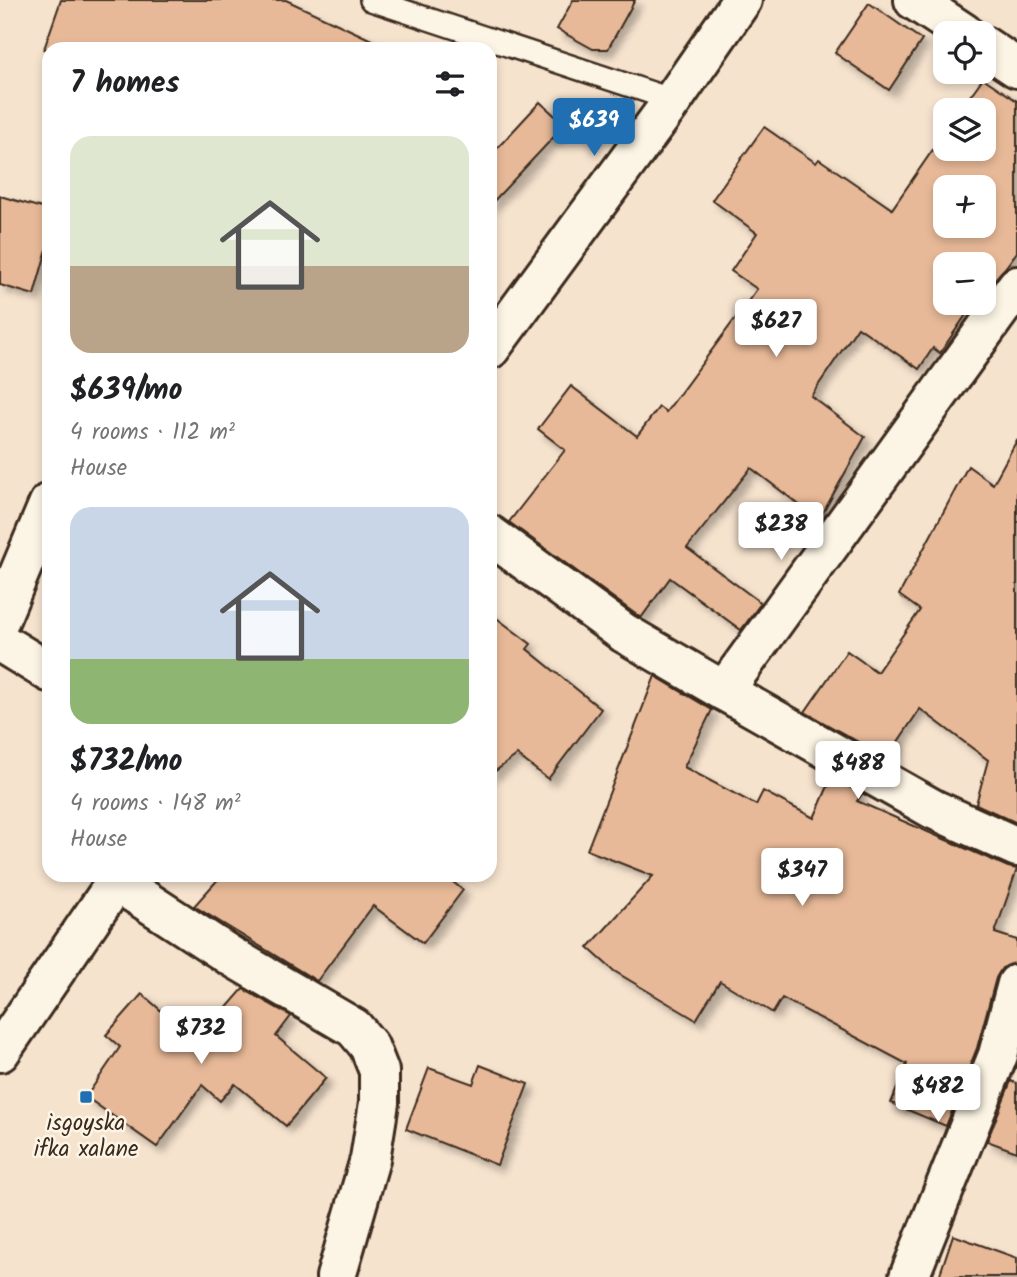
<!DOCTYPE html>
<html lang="en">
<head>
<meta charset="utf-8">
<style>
  :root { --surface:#fff; --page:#f2f2f2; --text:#202124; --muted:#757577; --accent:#1f6fb2 }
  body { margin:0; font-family:Kalam,sans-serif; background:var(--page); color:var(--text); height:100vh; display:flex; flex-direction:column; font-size:26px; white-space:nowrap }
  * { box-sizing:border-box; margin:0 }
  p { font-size:23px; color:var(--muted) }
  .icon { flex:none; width:38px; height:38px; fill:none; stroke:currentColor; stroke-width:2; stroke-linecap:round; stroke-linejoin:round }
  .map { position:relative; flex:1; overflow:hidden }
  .side { position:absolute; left:42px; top:42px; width:455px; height:840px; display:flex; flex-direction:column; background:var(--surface); border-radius:21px; box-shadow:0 4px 10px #0003 }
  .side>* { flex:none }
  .buttons { position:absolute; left:933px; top:21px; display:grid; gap:14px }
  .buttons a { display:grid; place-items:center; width:63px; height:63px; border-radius:14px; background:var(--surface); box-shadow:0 4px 10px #0003; font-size:35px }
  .price { position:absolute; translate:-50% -60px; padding:0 16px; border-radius:7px; background:#fff; color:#222; font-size:23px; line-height:46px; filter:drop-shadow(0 2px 4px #0008) }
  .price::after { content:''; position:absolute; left:50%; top:42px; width:21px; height:16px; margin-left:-10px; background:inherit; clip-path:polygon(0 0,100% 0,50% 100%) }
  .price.on { background:var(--accent); color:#fff }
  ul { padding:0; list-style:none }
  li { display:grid; align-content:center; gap:14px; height:371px; padding:0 28px }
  li span { display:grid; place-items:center; height:217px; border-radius:21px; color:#555 }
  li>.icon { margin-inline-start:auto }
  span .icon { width:126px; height:126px; fill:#fffc; stroke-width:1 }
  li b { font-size:30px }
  h2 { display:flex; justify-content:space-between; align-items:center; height:84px; padding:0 28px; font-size:30px }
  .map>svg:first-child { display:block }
  .building { fill:#e7b998; stroke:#3b2a1e; stroke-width:2; fill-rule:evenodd; filter:url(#shadow) }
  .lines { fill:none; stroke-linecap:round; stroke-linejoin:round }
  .service-casing { stroke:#3b2a1e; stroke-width:26 }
  .minor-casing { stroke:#3b2a1e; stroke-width:44 }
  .service { stroke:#fcf5e5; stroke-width:21 }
  .minor { stroke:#fcf5e5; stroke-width:38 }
  .poi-dot { fill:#1f6fb2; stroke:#fcf5e5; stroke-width:2.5 }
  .labels { text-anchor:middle; stroke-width:5; stroke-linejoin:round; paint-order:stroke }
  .poi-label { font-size:23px; fill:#3b2a1e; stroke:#fcf5e5 }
</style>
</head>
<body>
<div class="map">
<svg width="1017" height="1277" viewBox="0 0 1017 1277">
  <defs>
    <filter id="shadow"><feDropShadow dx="6" dy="6" stdDeviation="3.5" flood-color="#0004"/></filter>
  </defs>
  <rect width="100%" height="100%" fill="#f6e3ce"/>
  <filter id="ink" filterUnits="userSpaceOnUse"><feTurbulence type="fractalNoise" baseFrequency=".0143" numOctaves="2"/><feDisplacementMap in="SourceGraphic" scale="14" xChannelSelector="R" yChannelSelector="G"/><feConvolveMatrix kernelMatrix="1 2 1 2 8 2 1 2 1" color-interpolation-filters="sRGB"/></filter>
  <g filter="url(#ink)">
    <g class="building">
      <path d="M61 0H286L391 49H44Z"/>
      <path d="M573 0H635L608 49H593L557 29Z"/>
      <path d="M869 3 922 40 889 90 835 53Z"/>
      <path d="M983 78 1017 101V252L1005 268 994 280 991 278 984 289V264H945V303H974L940 353 933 348 919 369 858 327 811 396 865 437 819 520 751 468 687 548 761 603 741 630 670 578 641 618 509 522 565 450 538 429 571 386 637 436 659 407 666 412 757 289 731 271 757 233 712 200 764 127 816 163 819 159 892 209 945 132V149H984V110H960ZM945 187H984V226H945Z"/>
      <path d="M540 102 565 125 490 205V156Z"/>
      <path d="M0 196 49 210V242L34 295 0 285Z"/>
      <path d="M1017 440V823L976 804 988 760 920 709 887 758 805 712 847 651 877 672 920 610 899 595 968 466 993 484Z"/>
      <path d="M490 613 531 644 527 649 601 709 548 779 517 755 490 775Z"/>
      <path d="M655 676 712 710 684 767 756 805 763 791 814 818 832 777 862 794 857 801 1008 867 1017 869 995 933 1017 940V959L1016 963 1002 968 996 978 977 1048 946 1126 891 1103 907 1064 782 998 773 1013 720 981 696 1020 614 971 588 948 653 876 587 850Z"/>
      <path d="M222 875H444L463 890 423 943 373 906 317 981 194 906Z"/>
      <path d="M243 989 291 1016 276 1036 326 1078 286 1126 235 1084 220 1101 202 1085 157 1147 86 1097 120 1047 106 1035 142 994 197 1042Z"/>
      <path d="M480 1065 528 1084 497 1165 406 1129 429 1068 473 1084Z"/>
      <path d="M1011 1081 1017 1083V1152L987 1141Z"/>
      <path d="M953 1235 1017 1258V1277H939Z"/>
    </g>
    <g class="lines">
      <defs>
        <path id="service" d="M371 0 673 100"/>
        <g id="minor">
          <path d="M914 0 964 33"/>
          <path d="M984 46 1017 68"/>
          <path d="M490 349 673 100 742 0"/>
          <path d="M490 535 624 633 724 691 1017 286"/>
          <path d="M0 619 49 503"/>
          <path d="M0 642 49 672"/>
          <path d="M724 691 933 809 1017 847"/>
          <path d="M117 882 229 955 354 1028 369 1046 379 1071V1103L370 1159 336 1277"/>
          <path d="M0 1052 121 875"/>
          <path d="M909 1277 998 1055 1017 984"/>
        </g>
      </defs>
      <use href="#service" class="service-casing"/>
      <use href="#minor" class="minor-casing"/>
      <use href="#service" class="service"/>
      <use href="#minor" class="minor"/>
    </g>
  </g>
  <rect class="poi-dot" x="79" y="1090" width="14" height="14" rx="3.5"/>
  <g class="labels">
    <g class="poi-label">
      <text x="86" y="1130">isgoyska<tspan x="86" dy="26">ifka xalane</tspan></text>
    </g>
  </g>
</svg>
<div class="buttons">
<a><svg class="icon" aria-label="locate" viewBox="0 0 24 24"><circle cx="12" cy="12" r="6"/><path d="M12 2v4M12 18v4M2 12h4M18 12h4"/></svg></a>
<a><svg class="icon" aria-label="layers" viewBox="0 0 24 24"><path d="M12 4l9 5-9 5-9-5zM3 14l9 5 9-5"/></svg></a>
<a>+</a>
<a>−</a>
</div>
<b class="price on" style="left:594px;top:158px">$639</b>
<b class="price" style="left:776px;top:359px">$627</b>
<b class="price" style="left:781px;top:562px">$238</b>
<b class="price" style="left:858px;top:801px">$488</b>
<b class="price" style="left:802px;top:908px">$347</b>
<b class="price" style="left:201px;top:1066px">$732</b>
<b class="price" style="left:938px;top:1124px">$482</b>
<section class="side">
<h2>7 homes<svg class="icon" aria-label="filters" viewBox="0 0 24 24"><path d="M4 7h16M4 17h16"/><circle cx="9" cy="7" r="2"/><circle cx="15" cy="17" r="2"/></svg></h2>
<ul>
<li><span style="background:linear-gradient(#dfe7d0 60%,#b9a48a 0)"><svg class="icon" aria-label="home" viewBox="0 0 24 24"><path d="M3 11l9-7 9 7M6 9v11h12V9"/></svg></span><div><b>$639/mo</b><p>4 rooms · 112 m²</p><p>House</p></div></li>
<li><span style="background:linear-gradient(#c9d6e8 70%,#8fb573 0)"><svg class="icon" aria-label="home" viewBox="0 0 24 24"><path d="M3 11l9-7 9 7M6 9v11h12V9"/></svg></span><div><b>$732/mo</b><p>4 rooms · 148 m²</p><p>House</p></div></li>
</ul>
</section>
</div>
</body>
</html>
